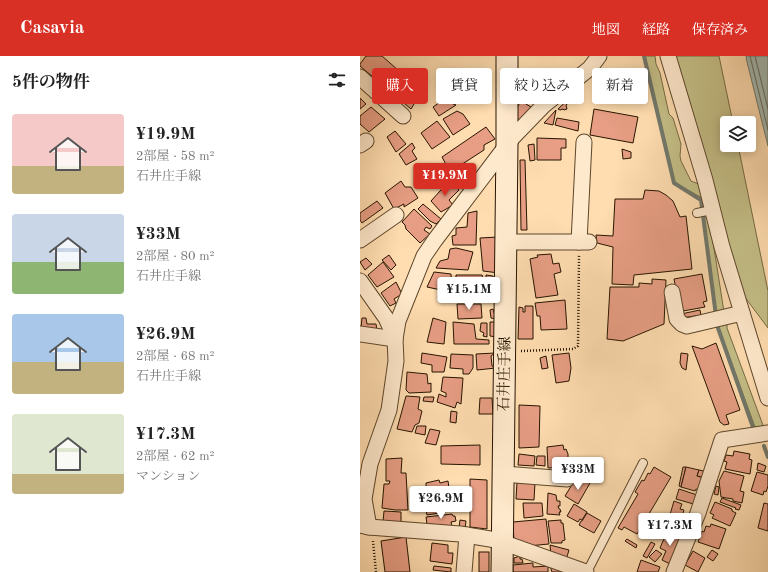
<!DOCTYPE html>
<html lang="ja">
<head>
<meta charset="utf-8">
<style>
  :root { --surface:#fff; --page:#f6f6f6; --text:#222; --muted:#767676; --accent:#d93025 }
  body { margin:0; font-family:"Old Standard TT","Noto Serif JP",serif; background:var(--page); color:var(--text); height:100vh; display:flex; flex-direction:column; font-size:15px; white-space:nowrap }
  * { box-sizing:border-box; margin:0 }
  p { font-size:13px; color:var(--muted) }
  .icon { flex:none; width:22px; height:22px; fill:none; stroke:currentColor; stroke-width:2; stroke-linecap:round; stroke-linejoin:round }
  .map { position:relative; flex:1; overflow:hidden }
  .panel { display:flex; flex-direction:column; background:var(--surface); width:360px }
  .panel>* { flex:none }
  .banner { position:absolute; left:12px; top:12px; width:336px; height:36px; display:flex; gap:8px }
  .buttons { position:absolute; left:360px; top:60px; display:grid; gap:8px }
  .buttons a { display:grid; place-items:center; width:36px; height:36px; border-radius:4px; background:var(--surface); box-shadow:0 2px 10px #0003; font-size:20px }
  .price { position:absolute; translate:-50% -34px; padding:0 9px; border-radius:4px; background:#fff; color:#222; font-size:13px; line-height:26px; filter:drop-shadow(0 1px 2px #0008) }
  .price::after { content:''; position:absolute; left:50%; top:24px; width:12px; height:9px; margin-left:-6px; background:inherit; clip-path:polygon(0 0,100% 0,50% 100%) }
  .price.on { background:var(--accent); color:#fff }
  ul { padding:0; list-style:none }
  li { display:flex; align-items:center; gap:12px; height:100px; padding:0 12px }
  li span { display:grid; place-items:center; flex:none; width:112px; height:80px; border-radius:4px; color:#555 }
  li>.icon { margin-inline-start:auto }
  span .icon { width:48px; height:48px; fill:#fffc; stroke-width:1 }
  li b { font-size:17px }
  h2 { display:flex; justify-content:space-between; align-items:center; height:48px; padding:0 12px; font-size:17px }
  .tag { padding:0 14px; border-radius:4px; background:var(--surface); box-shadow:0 2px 10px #0003; font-size:14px; line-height:36px }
  .tag.on { background:var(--accent); color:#fff }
  header { display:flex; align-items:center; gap:24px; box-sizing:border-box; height:56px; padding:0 20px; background:var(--accent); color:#fff }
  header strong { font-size:19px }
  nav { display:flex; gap:22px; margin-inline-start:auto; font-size:14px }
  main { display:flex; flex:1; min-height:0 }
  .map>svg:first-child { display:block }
  .green { fill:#c5bf87; stroke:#766a44 }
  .water { fill:#a2bab3; stroke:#71786b }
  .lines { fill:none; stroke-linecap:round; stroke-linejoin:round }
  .shore { stroke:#64685a; stroke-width:1 }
  .stream { stroke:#71786b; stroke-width:4 }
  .building { fill:#e79e84; stroke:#271500 }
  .lane-casing { stroke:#5d472c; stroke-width:10 }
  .street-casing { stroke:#5d472c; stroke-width:17 }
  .secondary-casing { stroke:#271500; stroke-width:23 }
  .path { stroke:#271500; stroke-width:2.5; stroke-dasharray:1 2; stroke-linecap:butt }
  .lane { stroke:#ffe9cc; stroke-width:8 }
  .street { stroke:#ffe9cc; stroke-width:15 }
  .secondary { stroke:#ffe9cc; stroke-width:21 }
  .labels { text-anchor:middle; stroke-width:3; stroke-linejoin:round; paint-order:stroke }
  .street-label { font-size:15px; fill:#271500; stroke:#ffe9cc }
</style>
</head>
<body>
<header>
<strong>Casavia</strong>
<nav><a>地図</a><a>経路</a><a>保存済み</a></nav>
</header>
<main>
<section class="panel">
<h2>5件の物件<svg class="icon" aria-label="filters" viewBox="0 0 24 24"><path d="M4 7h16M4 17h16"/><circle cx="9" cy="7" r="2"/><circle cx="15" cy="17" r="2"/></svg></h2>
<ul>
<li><span style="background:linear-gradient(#f6c9c9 65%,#c2b280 0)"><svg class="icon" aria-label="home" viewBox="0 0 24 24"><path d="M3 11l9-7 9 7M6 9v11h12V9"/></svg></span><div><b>¥19.9M</b><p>2部屋 · 58 m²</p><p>石井庄手線</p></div></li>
<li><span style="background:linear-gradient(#c9d6e8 60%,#8fb573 0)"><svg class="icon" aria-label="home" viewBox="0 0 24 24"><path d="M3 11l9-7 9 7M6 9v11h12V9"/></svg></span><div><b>¥33M</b><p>2部屋 · 80 m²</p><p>石井庄手線</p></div></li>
<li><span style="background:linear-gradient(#a9c7e8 60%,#c2b280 0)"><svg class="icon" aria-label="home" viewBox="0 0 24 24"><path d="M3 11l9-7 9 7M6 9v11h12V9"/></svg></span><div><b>¥26.9M</b><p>2部屋 · 68 m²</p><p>石井庄手線</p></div></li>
<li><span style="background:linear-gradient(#dfe7d0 75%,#c2b280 0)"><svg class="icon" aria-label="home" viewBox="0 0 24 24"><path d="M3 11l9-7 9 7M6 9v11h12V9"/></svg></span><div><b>¥17.3M</b><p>2部屋 · 62 m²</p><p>マンション</p></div></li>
</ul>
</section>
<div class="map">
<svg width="408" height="516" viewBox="0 0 408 516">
  <rect width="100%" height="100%" fill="#ffddb0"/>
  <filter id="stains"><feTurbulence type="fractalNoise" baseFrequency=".005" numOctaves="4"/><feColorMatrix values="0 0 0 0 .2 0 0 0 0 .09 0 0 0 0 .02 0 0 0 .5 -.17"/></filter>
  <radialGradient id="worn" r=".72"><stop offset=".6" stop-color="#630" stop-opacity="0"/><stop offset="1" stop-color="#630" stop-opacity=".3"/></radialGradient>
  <g class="green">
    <path d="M285 0H295L296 8 300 17 309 58 313 62 321 88 320 100 321 105 331 125 341 129 348 151H344L342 142 315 127Z"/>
    <path d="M314 0H359L373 67H367V89H378L408 235V272L384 240Z"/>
    <path d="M349 160 364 256 356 258 344 162Z"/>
    <path d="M367 264V272L404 372 396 374 359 272V267Z"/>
  </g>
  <path class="water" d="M386 0H408V90L387 6Z"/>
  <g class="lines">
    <g class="shore">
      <path d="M390 0 408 74"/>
      <path d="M395 0 408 53"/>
    </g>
    <g class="stream">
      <path d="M284 0 314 127 341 144 356 260"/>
      <path d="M357 267 358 272 394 374"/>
      <path d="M404 390 408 401"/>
    </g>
  </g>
  <g class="building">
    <path d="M6 0H22L62 35 51 53 0 10V8Z"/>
    <path d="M250 13H266L273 44H239V28L245 25Z"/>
    <path d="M242 19H248L245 25 239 28V32L235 29Z"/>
    <path d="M212 40 213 43 206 49 207 53 204 54 203 53 200 54 198 53Z"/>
    <path d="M0 42 6 48 0 53Z"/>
    <path d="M83 44 96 49 79 60 73 51Z"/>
    <path d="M161 45 171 51 166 60 156 66 155 55Z"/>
    <path d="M11 51 25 63 9 76 0 68V60Z"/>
    <path d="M234 53 278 61 273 87 230 79Z"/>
    <path d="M196 54 193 69 184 67Z"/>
    <path d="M97 55 103 58 110 68 93 79 83 63Z"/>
    <path d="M197 62 219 66 218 75 195 69Z"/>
    <path d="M77 65 90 81 72 93 61 77Z"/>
    <path d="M126 71 135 83 124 89V94L90 116 82 101Z"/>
    <path d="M35 75 46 88 36 96 27 81Z"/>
    <path d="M177 82 206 83V92H201V104H177Z"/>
    <path d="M52 87 55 92 52 95 57 103 46 109 39 98Z"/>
    <path d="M174 88 175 104 170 105 168 89Z"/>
    <path d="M262 93 271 96V102L263 103Z"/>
    <path d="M160 104H165L167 174H161Z"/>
    <path d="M90 124 99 134 89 144 93 149 81 156 71 145Z"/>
    <path d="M41 125 45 131H51L58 142 44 151V148L34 153 25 137Z"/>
    <path d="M285 134 299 135 306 139 313 145 320 161 326 160 332 213 274 219 273 229 252 228 253 191 237 187 236 179 253 180 255 143H283Z"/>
    <path d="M17 145 23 152 2 167 0 164V157Z"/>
    <path d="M63 148 81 163 76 168 70 165 58 153Z"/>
    <path d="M54 153 72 170 70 173 66 171 64 174 70 178 60 187 46 173 45 169 42 166Z"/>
    <path d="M117 155 116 189H93L92 180 96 179V172L107 171 108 157Z"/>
    <path d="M138 181 139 217 123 215 120 182Z"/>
    <path d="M96 192 113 196 108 214 76 212 80 205 88 203 90 193Z"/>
    <path d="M191 198 193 208 199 207 201 216 194 218 198 239 176 242 170 203 178 201 177 199Z"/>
    <path d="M29 199 36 209 31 214 22 204Z"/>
    <path d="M6 202 12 208 5 214 0 206Z"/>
    <path d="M23 206 34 221 17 231 8 219Z"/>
    <path d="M74 216 91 218 92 234 84 245 78 241 81 234 67 231Z"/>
    <path d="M342 218 347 245 343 246 345 251 323 255 320 253 314 223Z"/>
    <path d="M96 219H122L125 229 114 228V241L96 242Z"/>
    <path d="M126 219 133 220 137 242 129 246Z"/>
    <path d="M292 223 306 224 304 268 263 285 247 283 250 231H279V227L292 228Z"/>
    <path d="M36 226 42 238 34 243 36 247 30 250 21 237Z"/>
    <path d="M205 244 207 273 181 274 180 260H177L175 247Z"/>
    <path d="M97 248H121L122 262 98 263Z"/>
    <path d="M165 250H173V283H158L159 251 163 252V256H165Z"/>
    <path d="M133 253 136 263 131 262 130 254Z"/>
    <path d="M340 254 341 259 322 262 321 258Z"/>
    <path d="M2 262H6L7 268H16L17 274 1 272Z"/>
    <path d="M73 262 86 266 84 288 67 286Z"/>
    <path d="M93 266 114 268 116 283 129 284V288H94Z"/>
    <path d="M130 266H137V281L130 280Z"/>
    <path d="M121 267H127V281L123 280 124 277 120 275Z"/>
    <path d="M356 287 380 354 366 359 369 368 364 369 360 366 332 290 342 293Z"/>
    <path d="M62 297 87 301 84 316H72V309L61 307Z"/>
    <path d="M135 297 131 300 132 310 136 312 117 314 116 298Z"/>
    <path d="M209 297 211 312 209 325 196 327 192 299Z"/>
    <path d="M321 297 328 298 326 314 322 312 320 307Z"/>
    <path d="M91 298 113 299V312L109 318H103V313L90 312Z"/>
    <path d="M186 300 188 312 182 313 180 302Z"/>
    <path d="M47 316 67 318 68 328 71 327V336L49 337 46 334Z"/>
    <path d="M83 321 103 322 101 348 97 346 95 352 77 346 79 338 86 341V337L81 335Z"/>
    <path d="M46 340 60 341 58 353 62 355 59 367 55 369 52 376 37 373Z"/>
    <path d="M64 341H74L73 346 63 345Z"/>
    <path d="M120 342H132L133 358H119Z"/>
    <path d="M159 349 180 350 179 391 159 392Z"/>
    <path d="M91 355 97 356 96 367 90 366Z"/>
    <path d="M57 370H66L65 379 55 377Z"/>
    <path d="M70 373 80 375 76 389 65 387Z"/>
    <path d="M120 389V409L81 408V390Z"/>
    <path d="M203 389 204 394 206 393 208 398V404L203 406 204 411 188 412 187 391Z"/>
    <path d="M374 395 390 398 389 403 392 404 390 418 365 413 367 406 364 405 366 399 373 400Z"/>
    <path d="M159 398 175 400 174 410 158 409Z"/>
    <path d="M177 400H185V410L176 409Z"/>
    <path d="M42 402 41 417H46L48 454H35L22 452 24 428H29L30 425H26V403Z"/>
    <path d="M398 407 406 410 404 416 397 414Z"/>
    <path d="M294 411 311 421 277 478 264 471 262 474 258 472 278 438 275 436 282 424 284 425 288 417 290 418Z"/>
    <path d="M323 411H326L321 431 319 430Z"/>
    <path d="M326 411 339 414 337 420 344 422 341 435 336 433 335 435 321 431Z"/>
    <path d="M339 414 348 416 347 422 337 420Z"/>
    <path d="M364 415 384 420 380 435 384 436 382 447 373 445V443L361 441 359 425Z"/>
    <path d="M397 416 408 419V430L406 436 404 435 403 439 391 435Z"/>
    <path d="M221 422 230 427 218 448 205 440 213 427 218 429Z"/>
    <path d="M110 423 127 424V473L110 471Z"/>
    <path d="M79 424 80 427 88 425 91 446 87 449 86 456 67 459 64 446 66 439V427Z"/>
    <path d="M157 426 175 427 174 444 156 443Z"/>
    <path d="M356 430 359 431 358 439 354 438Z"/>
    <path d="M319 433 340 440 337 449 316 443Z"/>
    <path d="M188 437 196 439 197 445H200V450H198L199 453H200L201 456H199L200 459 187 458Z"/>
    <path d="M362 442 381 449 379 454 375 453 376 452 360 446Z"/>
    <path d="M314 445 322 448 320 453 324 454 320 467 326 469 323 479 318 477V476L309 472 308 474 300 472 302 466H304L306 461 309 462Z"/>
    <path d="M355 446 372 453V455L376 457 370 470 352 462 354 459 350 457Z"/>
    <path d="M163 447H182L183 460 164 462Z"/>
    <path d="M404 447 408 448V475L398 472Z"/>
    <path d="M214 448 227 456 222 464 220 463 218 466 207 460Z"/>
    <path d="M24 455 41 456V466H23Z"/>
    <path d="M227 457 241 465 234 477 219 469 221 465H222Z"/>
    <path d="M92 458 93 460H95L96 465 91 466 92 470 67 468 66 461Z"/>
    <path d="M186 463 189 488 168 490 154 486 153 466Z"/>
    <path d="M100 464 106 465 105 473 99 472Z"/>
    <path d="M201 464V467H203L205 484 202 485V487H191L188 465Z"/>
    <path d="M351 468 366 473 359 493 338 486 342 475 344 476 346 470 350 471Z"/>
    <path d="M306 478 315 482 317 480 322 483 310 508 302 504 306 495 300 492Z"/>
    <path d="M46 481 50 516H25L21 485Z"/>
    <path d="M267 483 277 489 276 492 265 485Z"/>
    <path d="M291 486 295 488 287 502 283 500Z"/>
    <path d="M72 487 88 489V497H93L92 508 70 505Z"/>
    <path d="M190 489 209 494 206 504 191 499Z"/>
    <path d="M296 494 302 498 295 506 289 501Z"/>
    <path d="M352 494 358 498 353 505 347 501Z"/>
    <path d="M333 495 345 502 338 516 325 509Z"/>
    <rect x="119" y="496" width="10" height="20"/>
    <path d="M160 500V503H162L163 507H154V502Z"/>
    <path d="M281 504 300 511 298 516H277Z"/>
    <path d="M173 507V511L188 510V516H153V509Z"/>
    <path d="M74 510 91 512V516L73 514Z"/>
    <path d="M190 510 203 514V516H192Z"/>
  </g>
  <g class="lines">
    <defs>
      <g id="lane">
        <path d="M337 157 352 154"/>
        <path d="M227 516 283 407"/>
      </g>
      <g id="street">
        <path d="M308 0 345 124 362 191 408 342"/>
        <path d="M0 21 43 60"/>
        <path d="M0 89 6 85"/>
        <path d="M0 184 36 159"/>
        <path d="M146 186H229"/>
        <path d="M219 186 224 86"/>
        <path d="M0 225 26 262 35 282"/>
        <path d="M312 236 317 263 322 268 327 270 382 257"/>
        <path d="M0 278 35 283"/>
        <path d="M143 418 207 423"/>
        <path d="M0 469 9 471 100 478 136 484 226 516"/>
        <path d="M9 471 4 443 10 408 29 354 36 305 35 283 38 265 64 200 75 184 153 81 183 50 230 12 239 0"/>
        <path d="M104 516 107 479"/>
        <path d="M314 516 338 457 362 384 408 377"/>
      </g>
      <path id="secondary" d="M142 516 147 88V0"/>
    </defs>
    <use href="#lane" class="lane-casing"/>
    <use href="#street" class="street-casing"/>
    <use href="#secondary" class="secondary-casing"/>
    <g class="path">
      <path d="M161 295 213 293 218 290 219 199"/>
      <path d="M13 485 16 516"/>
    </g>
    <use href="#lane" class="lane"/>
    <use href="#street" class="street"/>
    <use href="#secondary" class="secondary"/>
  </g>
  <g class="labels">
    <g class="street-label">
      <text transform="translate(144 318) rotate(-89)" y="5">石井庄手線</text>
    </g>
  </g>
  <rect width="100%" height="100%" filter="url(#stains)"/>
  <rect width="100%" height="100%" fill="url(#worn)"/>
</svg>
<div class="buttons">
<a><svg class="icon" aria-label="layers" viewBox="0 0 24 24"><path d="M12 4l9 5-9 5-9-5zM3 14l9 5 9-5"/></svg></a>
</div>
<b class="price on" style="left:85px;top:141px">¥19.9M</b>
<b class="price" style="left:109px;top:255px">¥15.1M</b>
<b class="price" style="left:218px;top:435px">¥33M</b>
<b class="price" style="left:81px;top:464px">¥26.9M</b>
<b class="price" style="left:310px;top:491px">¥17.3M</b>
<div class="banner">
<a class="tag on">購入</a>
<a class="tag">賃貸</a>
<a class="tag">絞り込み</a>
<a class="tag">新着</a>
</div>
</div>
</main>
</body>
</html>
